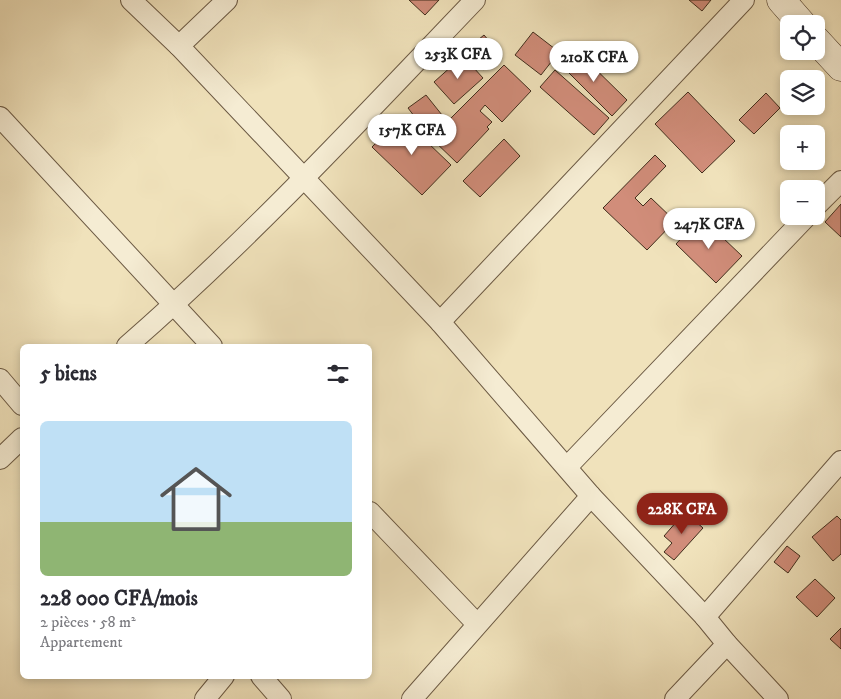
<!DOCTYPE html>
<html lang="fr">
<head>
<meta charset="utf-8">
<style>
  :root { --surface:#fff; --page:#f7f7f7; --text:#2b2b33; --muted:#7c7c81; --line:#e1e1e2; --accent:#8f2418 }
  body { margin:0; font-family:"IM FELL DW Pica",serif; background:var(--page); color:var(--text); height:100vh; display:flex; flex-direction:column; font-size:19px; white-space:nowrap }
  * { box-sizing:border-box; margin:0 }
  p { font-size:16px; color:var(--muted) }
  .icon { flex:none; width:28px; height:28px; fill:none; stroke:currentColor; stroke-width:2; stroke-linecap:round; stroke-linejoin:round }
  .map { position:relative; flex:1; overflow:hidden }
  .side { position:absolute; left:20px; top:344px; width:352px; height:335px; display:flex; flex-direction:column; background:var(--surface); border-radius:8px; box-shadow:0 2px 8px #0003 }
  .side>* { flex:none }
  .fabs { position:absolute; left:780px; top:15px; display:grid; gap:10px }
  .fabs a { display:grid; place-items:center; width:45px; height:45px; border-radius:8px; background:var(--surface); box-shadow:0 2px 8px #0003; font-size:25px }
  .price { position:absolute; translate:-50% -42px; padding:0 11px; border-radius:18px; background:#fff; color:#222; font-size:16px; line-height:32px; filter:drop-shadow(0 1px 2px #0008) }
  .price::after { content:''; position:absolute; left:50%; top:30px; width:15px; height:11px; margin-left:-8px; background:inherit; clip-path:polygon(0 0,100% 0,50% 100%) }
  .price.active { background:var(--accent); color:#fff }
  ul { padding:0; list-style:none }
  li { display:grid; align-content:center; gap:10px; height:265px; padding:0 20px }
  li+li { border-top:1px solid var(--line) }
  li span { display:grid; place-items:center; height:155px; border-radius:8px; color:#555 }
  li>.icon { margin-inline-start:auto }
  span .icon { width:90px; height:90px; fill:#fffc; stroke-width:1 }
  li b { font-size:21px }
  h2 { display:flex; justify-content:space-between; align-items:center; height:60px; padding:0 20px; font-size:21px }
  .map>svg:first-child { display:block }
  .building { fill:#d18d7a; stroke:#402d1c }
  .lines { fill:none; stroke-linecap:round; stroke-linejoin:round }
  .minor-casing { stroke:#6c5a44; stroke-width:22 }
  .secondary-casing { stroke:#402d1c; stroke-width:29 }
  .minor { stroke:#f5ecd3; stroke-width:20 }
  .secondary { stroke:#f5ecd3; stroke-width:28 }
</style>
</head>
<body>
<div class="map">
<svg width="841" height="699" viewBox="0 0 841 699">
  <rect width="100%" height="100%" fill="#f0e2bb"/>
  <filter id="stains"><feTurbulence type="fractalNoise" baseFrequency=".004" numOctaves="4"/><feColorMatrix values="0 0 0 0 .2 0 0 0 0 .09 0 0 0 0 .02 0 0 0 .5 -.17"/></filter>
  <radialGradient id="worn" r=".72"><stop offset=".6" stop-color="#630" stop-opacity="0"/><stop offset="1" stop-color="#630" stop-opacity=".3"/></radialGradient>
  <g class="building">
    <path d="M409 0H439L425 15Z"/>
    <path d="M689 0H711L702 11Z"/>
    <path d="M533 32 559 52 541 75 515 55Z"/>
    <path d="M484 35 501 55 483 70 466 50Z"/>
    <path d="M576 50 627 100 612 116 561 65Z"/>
    <path d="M463 56 483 78 454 104 434 82Z"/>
    <path d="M504 65 531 91 502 122 485 105 480 111 492 122 487 127 489 129 457 163 431 138Z"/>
    <path d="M555 70 609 118 594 135 540 87Z"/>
    <path d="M688 92 735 141 702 173 655 124Z"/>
    <path d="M766 93 780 108 754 134 739 120Z"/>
    <path d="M426 95 442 115 424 129 408 108Z"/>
    <path d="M401 117 451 165 422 195 372 147Z"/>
    <path d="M504 139 520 156 480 197 463 181Z"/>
    <path d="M655 155 666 166 635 198 643 206 651 198 675 221 647 250 603 208Z"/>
    <path d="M841 204V237L825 222Z"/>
    <path d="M701 217 742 256 716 283 676 244Z"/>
    <path d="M685 512 703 528 674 560 664 552 672 543 664 536Z"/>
    <path d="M837 516 841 520V554L833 561 812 537Z"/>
    <path d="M787 546 800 556 788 573 774 562Z"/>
    <path d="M815 579 835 598 817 617 796 597Z"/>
    <path d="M841 628V649L830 639Z"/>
  </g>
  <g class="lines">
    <defs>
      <g id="minor">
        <path d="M131 0 179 46 440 322 591 496 705 617 727 644 778 699"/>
        <path d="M179 46 227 0"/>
        <path d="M0 117 212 346"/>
        <path d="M816 206 841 181"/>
        <path d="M440 322 744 0"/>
        <path d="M127 346C250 239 362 118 475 0"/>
        <path d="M0 379 22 405"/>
        <path d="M0 459 22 438"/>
        <path d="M567 467 807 216"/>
        <path d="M370 512 477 624"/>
        <path d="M705 617 841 461"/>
        <path d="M261 676 281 699"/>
        <path d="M205 699 224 676"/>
        <path d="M412 699 591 496"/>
        <path d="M675 699 727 644"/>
      </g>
      <g id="secondary">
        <path d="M781 0 802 24"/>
        <path d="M816 40 841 67"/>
      </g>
    </defs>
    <use href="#minor" class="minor-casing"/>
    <use href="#secondary" class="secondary-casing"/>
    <use href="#minor" class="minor"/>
    <use href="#secondary" class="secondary"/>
  </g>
  <rect width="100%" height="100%" filter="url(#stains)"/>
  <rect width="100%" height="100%" fill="url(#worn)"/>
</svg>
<div class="fabs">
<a><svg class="icon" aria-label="locate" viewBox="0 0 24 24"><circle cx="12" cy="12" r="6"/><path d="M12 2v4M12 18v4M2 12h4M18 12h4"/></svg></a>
<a><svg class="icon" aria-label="layers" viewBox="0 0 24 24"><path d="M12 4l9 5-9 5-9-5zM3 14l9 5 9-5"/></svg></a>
<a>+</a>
<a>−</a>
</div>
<b class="price" style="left:458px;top:80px">253K CFA</b>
<b class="price" style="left:594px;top:83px">210K CFA</b>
<b class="price" style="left:412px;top:156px">157K CFA</b>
<b class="price" style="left:709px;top:250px">247K CFA</b>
<b class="price active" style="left:682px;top:535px">228K CFA</b>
<section class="side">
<h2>5 biens<svg class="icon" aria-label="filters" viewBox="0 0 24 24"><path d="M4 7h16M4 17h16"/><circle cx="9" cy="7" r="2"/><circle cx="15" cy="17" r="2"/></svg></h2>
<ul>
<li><span style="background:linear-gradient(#bfe0f5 65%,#8fb573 0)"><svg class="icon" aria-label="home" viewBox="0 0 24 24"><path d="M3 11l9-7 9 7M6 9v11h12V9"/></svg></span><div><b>228 000 CFA/mois</b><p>2 pièces · 58 m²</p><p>Appartement</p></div></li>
</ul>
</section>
</div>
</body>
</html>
